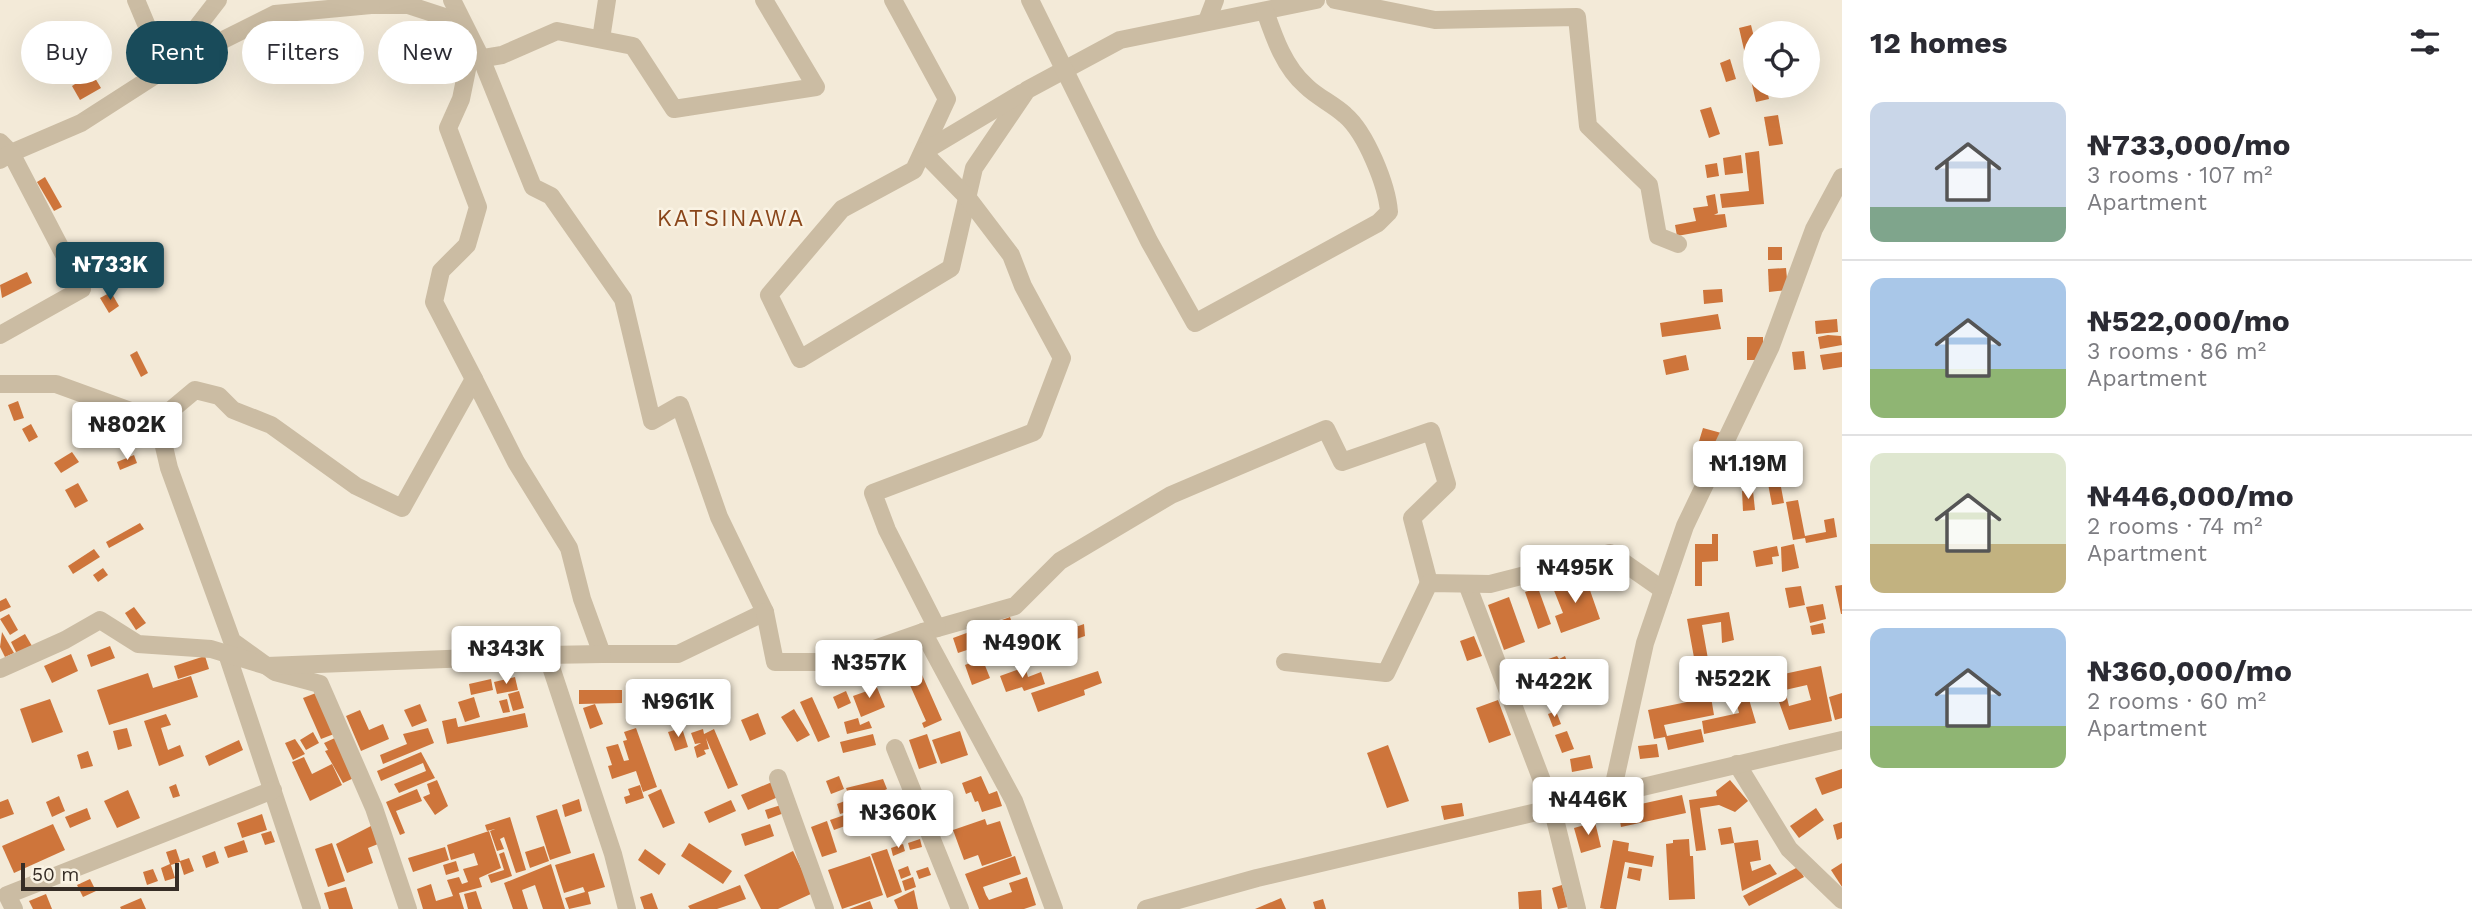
<!DOCTYPE html>
<html lang="en">
<head>
<meta charset="utf-8">
<style>
  :root { --surface:#fff; --page:#f7f7f7; --text:#2b2b33; --muted:#7c7c81; --line:#e1e1e2; --accent:#194b5a }
  body { margin:0; font-family:"Work Sans",sans-serif; background:var(--page); color:var(--text); height:100vh; display:flex; flex-direction:column; font-size:26px; white-space:nowrap }
  * { box-sizing:border-box; margin:0 }
  p { font-size:23px; color:var(--muted) }
  .icon { flex:none; width:38px; height:38px; fill:none; stroke:currentColor; stroke-width:2; stroke-linecap:round; stroke-linejoin:round }
  .map { position:relative; flex:1; overflow:hidden }
  .side { display:flex; flex-direction:column; background:var(--surface); width:630px }
  .side>* { flex:none }
  .guide { position:absolute; left:21px; top:21px; width:665px; height:63px; display:flex; gap:14px }
  .fabs { position:absolute; left:1743px; top:21px; display:grid; gap:14px }
  .fabs a { display:grid; place-items:center; width:77px; height:77px; border-radius:50%; background:var(--surface); box-shadow:0 7px 28px #0002; font-size:35px }
  .scale { position:absolute; left:21px; bottom:18px; width:158px; box-sizing:border-box; padding-left:7px; border:4px solid #362d26; border-top:0; font-size:19px; line-height:24px; white-space:nowrap; color:#362d26; -webkit-text-stroke:5px #faf3e4; paint-order:stroke }
  .price { position:absolute; translate:-50% -60px; padding:0 16px; border-radius:7px; background:#fff; color:#222; font-size:23px; line-height:46px; filter:drop-shadow(0 2px 4px #0008) }
  .price::after { content:''; position:absolute; left:50%; top:42px; width:21px; height:16px; margin-left:-10px; background:inherit; clip-path:polygon(0 0,100% 0,50% 100%) }
  .price.on { background:var(--accent); color:#fff }
  ul { padding:0; list-style:none }
  li { display:flex; align-items:center; gap:21px; height:175px; padding:0 28px }
  li+li { border-top:2px solid var(--line) }
  li span { display:grid; place-items:center; flex:none; width:196px; height:140px; border-radius:14px; color:#555 }
  li>.icon { margin-inline-start:auto }
  span .icon { width:84px; height:84px; fill:#fffc; stroke-width:1 }
  li b { font-size:30px }
  h2 { display:flex; justify-content:space-between; align-items:center; height:84px; padding:0 28px; font-size:30px }
  .pill { padding:0 24px; border-radius:32px; background:var(--surface); box-shadow:0 7px 28px #0002; font-size:24px; line-height:63px }
  .pill.on { background:var(--accent); color:#fff }
  main { display:flex; flex:1; min-height:0 }
  .map>svg:first-child { display:block }
  .building { fill:#ce753b; fill-rule:evenodd }
  .lines { fill:none; stroke-linecap:round; stroke-linejoin:round }
  .minor { stroke:#cbbca3; stroke-width:18 }
  .labels { text-anchor:middle; stroke-width:5; stroke-linejoin:round; paint-order:stroke }
  .quarter-label { font-size:23px; letter-spacing:2px; fill:#8a461a; stroke:#faf3e4 }
</style>
</head>
<body>
<main>
<div class="map">
<svg width="1842" height="909" viewBox="0 0 1842 909">
  <rect width="100%" height="100%" fill="#f3ead8"/>
  <g class="building">
    <path d="M1751 25 1755 41V86H1766L1769 99 1756 102 1739 28Z"/>
    <path d="M42 29 47 36 35 45 30 37Z"/>
    <path d="M1730 59 1736 79 1726 82 1720 63Z"/>
    <path d="M92 73 101 88 80 100 72 86Z"/>
    <path d="M1711 107 1720 134 1709 138 1700 110Z"/>
    <path d="M1778 115 1783 144 1769 146 1764 117Z"/>
    <path d="M1759 151 1764 204 1722 208 1720 194 1749 191 1745 153Z"/>
    <path d="M1741 155 1743 173 1725 175 1723 158Z"/>
    <path d="M1717 163 1719 176 1707 178 1705 165Z"/>
    <path d="M45 177 62 207 54 211 37 182Z"/>
    <path d="M1715 194 1718 213 1714 215 1725 214 1727 227 1677 236 1675 225 1696 221 1693 208 1708 206 1706 196Z"/>
    <rect x="1768" y="247" width="14" height="13"/>
    <path d="M1786 268 1788 290 1769 292 1768 269Z"/>
    <path d="M27 272 32 283 2 298 0 285Z"/>
    <path d="M1722 289 1723 302 1704 304 1703 290Z"/>
    <path d="M111 292 119 306 109 313 100 298Z"/>
    <path d="M1718 314 1721 329 1662 337 1660 323Z"/>
    <path d="M1837 319 1838 332 1816 334 1815 321Z"/>
    <path d="M1828 335 1841 336 1842 345 1820 349 1818 337Z"/>
    <rect x="1747" y="337" width="16" height="23"/>
    <path d="M137 351 148 373 141 377 130 355Z"/>
    <path d="M1804 351 1806 369 1794 370 1792 352Z"/>
    <path d="M1842 352V367L1823 370 1820 355Z"/>
    <path d="M1686 355 1689 370 1666 375 1663 360Z"/>
    <path d="M18 401 24 418 14 421 8 405Z"/>
    <path d="M100 409 110 431 100 435 90 413Z"/>
    <path d="M31 424 38 437 29 442 22 429Z"/>
    <path d="M1703 428 1725 434 1705 473 1697 471 1700 463 1693 461Z"/>
    <path d="M72 452 79 462 61 473 54 463Z"/>
    <path d="M134 455 137 463 120 470 117 462Z"/>
    <path d="M1777 466 1784 503 1772 505 1765 468Z"/>
    <path d="M78 483 88 501 75 508 65 490Z"/>
    <path d="M1742 491H1753L1755 510 1743 511Z"/>
    <path d="M1798 500 1805 536 1826 532 1824 520 1834 518 1837 537 1806 543 1805 538 1793 540 1786 502Z"/>
    <path d="M140 523 144 529 109 548 106 542Z"/>
    <path d="M1712 534H1718V561L1702 562V586H1695V544H1712Z"/>
    <path d="M1794 544 1799 568 1782 572 1781 547Z"/>
    <path d="M1777 546 1779 556 1772 557 1773 564 1756 567 1753 551Z"/>
    <path d="M94 549 100 557 73 574 68 566Z"/>
    <path d="M103 568 108 575 98 582 93 575Z"/>
    <path d="M1585 576 1600 619 1561 633 1555 616 1563 613 1553 588Z"/>
    <path d="M1842 585V614H1841L1835 586Z"/>
    <path d="M1801 586 1805 605 1789 608 1785 588Z"/>
    <path d="M1538 588 1551 624 1538 629 1525 592Z"/>
    <path d="M1509 597 1525 642 1504 650 1488 605Z"/>
    <path d="M6 598 11 607 0 612V601Z"/>
    <path d="M1823 604 1826 619 1810 623 1806 607Z"/>
    <path d="M134 607 146 623 136 630 125 613Z"/>
    <path d="M1729 612 1734 640 1722 643 1721 622 1702 625 1714 693 1701 696 1687 619Z"/>
    <path d="M9 614 18 630 10 635 0 619Z"/>
    <path d="M1010 617 1013 626 974 640 976 647 958 653 953 638Z"/>
    <path d="M1823 623 1825 633 1812 635 1810 626Z"/>
    <path d="M1084 624 1085 636 1071 641 1067 630Z"/>
    <path d="M2 632 14 653 5 657 0 647Z"/>
    <path d="M1063 633 1068 647 1052 653 1047 638Z"/>
    <path d="M25 634 32 646 17 654 11 642Z"/>
    <path d="M1002 636 1004 641 1013 638 1016 643 985 655 981 644Z"/>
    <path d="M1474 636 1482 656 1467 661 1460 641Z"/>
    <path d="M110 646 115 658 91 667 87 655Z"/>
    <path d="M1042 647 1046 658 1027 665 1023 654Z"/>
    <path d="M71 654 78 671 52 683 44 666Z"/>
    <path d="M205 656 209 669 178 679 174 666Z"/>
    <path d="M1557 656 1559 659 1565 656 1574 680 1555 687 1558 695 1532 705 1530 699 1544 694 1539 678 1547 675 1544 667 1531 672 1528 666Z"/>
    <path d="M982 658 990 678 972 685 965 665Z"/>
    <path d="M915 659 942 720 924 728 922 723 926 721 901 665Z"/>
    <path d="M1821 666 1832 721 1789 730 1770 677ZM1807 685 1811 700 1789 706 1785 690Z"/>
    <path d="M885 667 890 679 882 683 877 670Z"/>
    <path d="M1025 667 1028 677 1041 672 1045 684 1024 691 1022 687 1006 692 1000 676Z"/>
    <path d="M1098 671 1102 683 1084 690 1085 695 1038 712 1031 693Z"/>
    <path d="M148 673 153 688 191 676 198 697 109 725 97 690Z"/>
    <path d="M1533 674 1540 691 1522 697 1519 690 1525 688 1522 678Z"/>
    <path d="M515 677 518 690 497 694 494 682Z"/>
    <path d="M491 679 493 690 471 695 469 684Z"/>
    <path d="M874 680 885 707 861 717 853 696 867 691 865 684Z"/>
    <path d="M1746 689 1756 723 1704 734 1702 721 1739 713 1734 692Z"/>
    <path d="M579 690H622V703L579 704Z"/>
    <path d="M519 691 524 708 513 711 508 694Z"/>
    <path d="M846 691 851 703 838 709 833 697Z"/>
    <path d="M316 693 334 734 321 739 303 698Z"/>
    <rect x="650" y="693" width="10" height="10"/>
    <path d="M1842 693V718L1835 720 1829 697Z"/>
    <path d="M474 697 480 717 465 722 458 702Z"/>
    <path d="M812 697 830 737 818 742 800 702Z"/>
    <path d="M1711 697 1714 715 1664 725 1667 736 1701 729 1704 742 1668 750 1665 737 1654 739 1648 710Z"/>
    <path d="M50 699 63 732 32 743 20 709Z"/>
    <path d="M507 699 510 712 503 713 499 701Z"/>
    <path d="M1498 700 1511 735 1489 743 1476 708Z"/>
    <path d="M420 704 427 721 412 727 404 710Z"/>
    <path d="M595 704 603 724 590 729 583 708Z"/>
    <path d="M794 709 810 735 797 742 781 717Z"/>
    <path d="M360 710 369 730 383 724 389 739 361 751 346 716Z"/>
    <path d="M1556 711 1561 724 1553 727 1548 714Z"/>
    <path d="M525 713 528 727 447 744 442 721 456 718 458 727Z"/>
    <path d="M758 713 766 734 750 741 741 720Z"/>
    <path d="M166 714 171 725 161 728 168 750 180 745 184 756 159 766 144 721Z"/>
    <path d="M858 718 860 725 869 721 872 728 847 734 844 722Z"/>
    <path d="M127 728 132 746 118 750 113 731Z"/>
    <path d="M428 728 434 743 383 764 380 755 407 744 403 734Z"/>
    <path d="M636 728 657 787 643 792 636 771 612 779 608 766 612 765 606 747 618 744 624 761 629 760 623 741 627 740 624 732Z"/>
    <path d="M682 728 688 747 675 751 668 732Z"/>
    <path d="M703 729 704 734 714 729 738 785 728 789 706 738 709 749 704 750 706 754 697 758 694 747 701 743 695 744 691 733Z"/>
    <path d="M960 731 968 755 941 764 932 740Z"/>
    <path d="M1567 731 1574 749 1562 753 1555 735Z"/>
    <path d="M313 732 319 743 306 750 300 740Z"/>
    <path d="M873 734 876 745 843 753 840 742Z"/>
    <path d="M927 734 937 763 919 769 909 740Z"/>
    <path d="M337 737 356 777 343 783 325 751 328 750 324 743Z"/>
    <path d="M295 739 305 754 293 760 285 743Z"/>
    <path d="M239 740 243 750 209 766 205 756Z"/>
    <path d="M1657 744 1659 757 1640 759 1638 746Z"/>
    <path d="M1388 745 1409 801 1387 808 1367 753Z"/>
    <path d="M88 751 93 766 81 769 77 755Z"/>
    <path d="M421 752 435 778 399 793 394 784 426 771 423 763 381 781 377 771Z"/>
    <path d="M1590 755 1593 768 1572 772 1570 759Z"/>
    <path d="M304 757 312 774 332 764 342 785 310 801 292 762Z"/>
    <path d="M1842 769V788L1822 795 1815 778Z"/>
    <path d="M839 776 844 789 831 794 826 781Z"/>
    <path d="M981 776 989 794 997 791 1002 806 982 812 978 801 975 802 971 792 966 794 962 783Z"/>
    <path d="M883 779 887 789 883 791 885 797 868 803 877 829 862 834 853 810 840 814 837 804 850 799 846 788Z"/>
    <path d="M437 780 448 806 435 815 423 797 430 794 427 784Z"/>
    <path d="M1730 780 1748 801 1735 812 1719 805 1700 808 1706 850 1696 851 1689 800 1717 796 1716 791Z"/>
    <path d="M772 782 778 797 748 810 741 795Z"/>
    <path d="M176 784 180 796 173 798 169 787Z"/>
    <path d="M640 785 644 798 626 804 624 797 630 795 628 789Z"/>
    <path d="M417 789 422 801 396 811 405 833 400 835 386 802Z"/>
    <path d="M661 789 675 823 663 828 648 795Z"/>
    <path d="M128 790 140 818 117 828 104 801Z"/>
    <path d="M1682 795 1686 813 1621 827 1618 809Z"/>
    <path d="M59 796 65 811 52 817 46 802Z"/>
    <path d="M902 796 910 816 879 827 875 816 895 809V798Z"/>
    <path d="M8 799 14 814 0 819V802Z"/>
    <path d="M579 799 582 811 565 817 562 805Z"/>
    <path d="M731 800 736 811 709 823 704 812Z"/>
    <path d="M1462 803 1464 816 1444 820 1441 806Z"/>
    <path d="M781 805 784 813 768 819 765 810Z"/>
    <path d="M87 808 91 819 70 828 65 817Z"/>
    <path d="M1816 808 1824 820 1799 838 1790 826Z"/>
    <path d="M557 809 571 853 550 860 536 816Z"/>
    <path d="M853 812 856 822 834 830 830 820Z"/>
    <path d="M262 814 267 830 242 838 237 823Z"/>
    <path d="M510 817 526 870 516 873 504 837 500 839 504 849 497 851 490 831 495 829 487 831 485 825Z"/>
    <path d="M985 819 987 825 1000 821 1012 856 982 866 978 855 964 860 953 830Z"/>
    <path d="M827 821 837 852 822 857 811 827Z"/>
    <path d="M1595 822 1601 847 1581 853 1574 828Z"/>
    <path d="M1842 822V838L1837 840 1833 825Z"/>
    <path d="M53 824 65 850 14 873 2 846Z"/>
    <path d="M770 824 774 836 745 846 741 834Z"/>
    <path d="M371 826 378 844 368 848 373 863 347 873 336 844Z"/>
    <path d="M1731 827 1734 843 1721 845 1718 829Z"/>
    <path d="M271 831 275 842 265 845 261 834Z"/>
    <path d="M489 831 501 868 479 878 482 887 459 893 464 909H423L417 889 431 884 436 901 453 896 447 880 459 877 462 884 468 882 463 869 478 865 474 853 451 860 447 845Z"/>
    <path d="M920 839 922 847 910 850 908 843Z"/>
    <path d="M1689 839 1690 856H1693L1695 899 1669 900 1666 844 1673 843V840Z"/>
    <path d="M244 840 248 852 228 858 224 847Z"/>
    <path d="M1613 840 1629 843 1628 851 1654 856 1652 867 1625 862 1616 909H1605L1600 908Z"/>
    <path d="M1758 840 1761 860 1750 862 1752 871 1770 864 1777 874 1742 891 1734 843Z"/>
    <path d="M332 843 345 881 328 887 315 849Z"/>
    <path d="M689 843 732 871 723 884 681 856Z"/>
    <path d="M903 844 905 851 893 856 891 848Z"/>
    <path d="M544 846 549 861 530 868 525 852Z"/>
    <path d="M445 847 449 860 413 872 408 858Z"/>
    <path d="M176 849 180 861 189 858 194 871 184 875 180 862 171 865 175 878 165 881 161 868 170 864 166 852Z"/>
    <path d="M645 849 666 864 659 875 638 860Z"/>
    <path d="M887 849 902 892 887 898 871 854Z"/>
    <path d="M215 851 219 863 206 868 202 856Z"/>
    <path d="M793 851 813 893 778 909H761L744 875Z"/>
    <path d="M504 852 512 876 491 883 488 875 504 870 499 854Z"/>
    <path d="M594 853 605 887 588 892 591 904 569 909 565 898 585 892 583 887 564 893 555 865Z"/>
    <path d="M870 856 883 895 842 909 828 870Z"/>
    <path d="M1015 856 1021 874 983 887 986 895 989 900 1012 892 1009 883 1027 877 1036 905 1024 909H979L965 874Z"/>
    <path d="M456 861 459 871 446 875 443 865Z"/>
    <path d="M1842 863V887L1831 870Z"/>
    <path d="M551 864 565 909H543L535 885 522 890 528 909H513L504 883Z"/>
    <path d="M908 866 911 875 901 879 898 870Z"/>
    <path d="M928 867 931 875 919 879 916 871Z"/>
    <path d="M1629 867 1642 869 1640 881 1627 878Z"/>
    <path d="M1798 867 1804 877 1749 906 1743 896Z"/>
    <path d="M153 869 158 881 147 885 143 872Z"/>
    <path d="M913 877 916 887 905 891 902 881Z"/>
    <path d="M90 879 96 891 83 897 77 885Z"/>
    <path d="M740 885 746 899 735 903 717 909H690L688 906Z"/>
    <path d="M1562 885 1568 907 1558 909 1552 888Z"/>
    <path d="M346 887 353 909H329L324 893Z"/>
    <path d="M914 890 918 909H898L894 900Z"/>
    <path d="M1541 890 1542 909H1519L1518 892Z"/>
    <path d="M476 891 482 909H468L464 894Z"/>
    <path d="M652 893 658 909H644L640 897Z"/>
    <path d="M46 894 52 909H33L29 901Z"/>
    <path d="M141 898 146 909H121L120 907Z"/>
    <path d="M1281 898 1286 909H1255Z"/>
    <path d="M1323 899 1326 909H1315L1313 902Z"/>
    <path d="M870 901 873 909H849Z"/>
  </g>
  <g class="lines">
    <g class="minor">
      <path d="M361 0 371 5H408L454 20 469 60 461 99 448 128 478 207 467 245 441 271 434 302 474 379"/>
      <path d="M893 0 947 99 914 170 842 209 769 295 800 359 951 268 974 168 1027 90 1120 40 1316 0"/>
      <path d="M1030 0 1149 241 1195 323 1378 223 1389 212C1387 185 1366 133 1345 115 1333 104 1317 97 1306 86 1284 67 1274 37 1265 11"/>
      <path d="M1335 0 1435 20 1577 17 1588 126 1649 185 1658 236 1678 244"/>
      <path d="M1207 21 1215 0"/>
      <path d="M601 39 607 0"/>
      <path d="M472 60 502 55 557 31 633 46 674 109 816 87 764 0"/>
      <path d="M167 66 218 0"/>
      <path d="M165 69 275 14 371 5"/>
      <path d="M0 142 11 153 81 123 165 69 136 0"/>
      <path d="M0 160 11 153 82 289 0 335"/>
      <path d="M0 384H56L158 421"/>
      <path d="M158 421 195 390 219 396 233 410 271 425 356 486 402 508 474 379 516 462 569 548 582 599 602 654H678L765 612 719 517 680 405 652 421 623 299 551 196 533 187 481 58 452 0"/>
      <path d="M158 421 169 468 232 641 275 672 320 684 374 808 408 909"/>
      <path d="M1467 584 1552 807 1577 909"/>
      <path d="M765 612 775 662H837L923 632 1015 606 1060 561 1171 495 1326 429 1342 462 1431 431 1447 484 1412 518 1429 583"/>
      <path d="M937 628 887 530 873 493 1034 432 1062 358 1023 286 1011 255 967 197 923 152 1022 93"/>
      <path d="M923 632 1014 801 1054 909"/>
      <path d="M227 654 312 909"/>
      <path d="M602 654 547 655 613 854 627 909"/>
      <path d="M1285 662 1386 673 1429 583 1490 584 1610 553 1663 590"/>
      <path d="M0 669 65 640 100 620 138 644 211 649 267 666 547 655"/>
      <path d="M895 748 960 909"/>
      <path d="M1737 764 1789 849 1842 900"/>
      <path d="M778 778 825 909"/>
      <path d="M1612 793 1645 643 1685 526 1771 346 1814 229 1842 177"/>
      <path d="M14 909 7 895 273 790"/>
      <path d="M1146 909 1257 878 1842 740"/>
    </g>
  </g>
  <g class="labels">
    <g class="quarter-label">
      <text x="731" y="226">KATSINAWA</text>
    </g>
  </g>
</svg>
<div class="fabs">
<a><svg class="icon" aria-label="locate" viewBox="0 0 24 24"><circle cx="12" cy="12" r="6"/><path d="M12 2v4M12 18v4M2 12h4M18 12h4"/></svg></a>
</div>
<div class="scale">50 m</div>
<b class="price on" style="left:110px;top:302px">₦733K</b>
<b class="price" style="left:127px;top:462px">₦802K</b>
<b class="price" style="left:1748px;top:501px">₦1.19M</b>
<b class="price" style="left:1575px;top:605px">₦495K</b>
<b class="price" style="left:1022px;top:680px">₦490K</b>
<b class="price" style="left:506px;top:686px">₦343K</b>
<b class="price" style="left:869px;top:700px">₦357K</b>
<b class="price" style="left:1733px;top:716px">₦522K</b>
<b class="price" style="left:1554px;top:719px">₦422K</b>
<b class="price" style="left:678px;top:739px">₦961K</b>
<b class="price" style="left:1588px;top:837px">₦446K</b>
<b class="price" style="left:898px;top:850px">₦360K</b>
<div class="guide">
<a class="pill">Buy</a>
<a class="pill on">Rent</a>
<a class="pill">Filters</a>
<a class="pill">New</a>
</div>
</div>
<section class="side">
<h2>12 homes<svg class="icon" aria-label="filters" viewBox="0 0 24 24"><path d="M4 7h16M4 17h16"/><circle cx="9" cy="7" r="2"/><circle cx="15" cy="17" r="2"/></svg></h2>
<ul>
<li><span style="background:linear-gradient(#c9d6e8 75%,#7fa58c 0)"><svg class="icon" aria-label="home" viewBox="0 0 24 24"><path d="M3 11l9-7 9 7M6 9v11h12V9"/></svg></span><div><b>₦733,000/mo</b><p>3 rooms · 107 m²</p><p>Apartment</p></div></li>
<li><span style="background:linear-gradient(#a9c7e8 65%,#8fb573 0)"><svg class="icon" aria-label="home" viewBox="0 0 24 24"><path d="M3 11l9-7 9 7M6 9v11h12V9"/></svg></span><div><b>₦522,000/mo</b><p>3 rooms · 86 m²</p><p>Apartment</p></div></li>
<li><span style="background:linear-gradient(#dfe7d0 65%,#c2b280 0)"><svg class="icon" aria-label="home" viewBox="0 0 24 24"><path d="M3 11l9-7 9 7M6 9v11h12V9"/></svg></span><div><b>₦446,000/mo</b><p>2 rooms · 74 m²</p><p>Apartment</p></div></li>
<li><span style="background:linear-gradient(#a9c7e8 70%,#8fb573 0)"><svg class="icon" aria-label="home" viewBox="0 0 24 24"><path d="M3 11l9-7 9 7M6 9v11h12V9"/></svg></span><div><b>₦360,000/mo</b><p>2 rooms · 60 m²</p><p>Apartment</p></div></li>
</ul>
</section>
</main>
</body>
</html>
